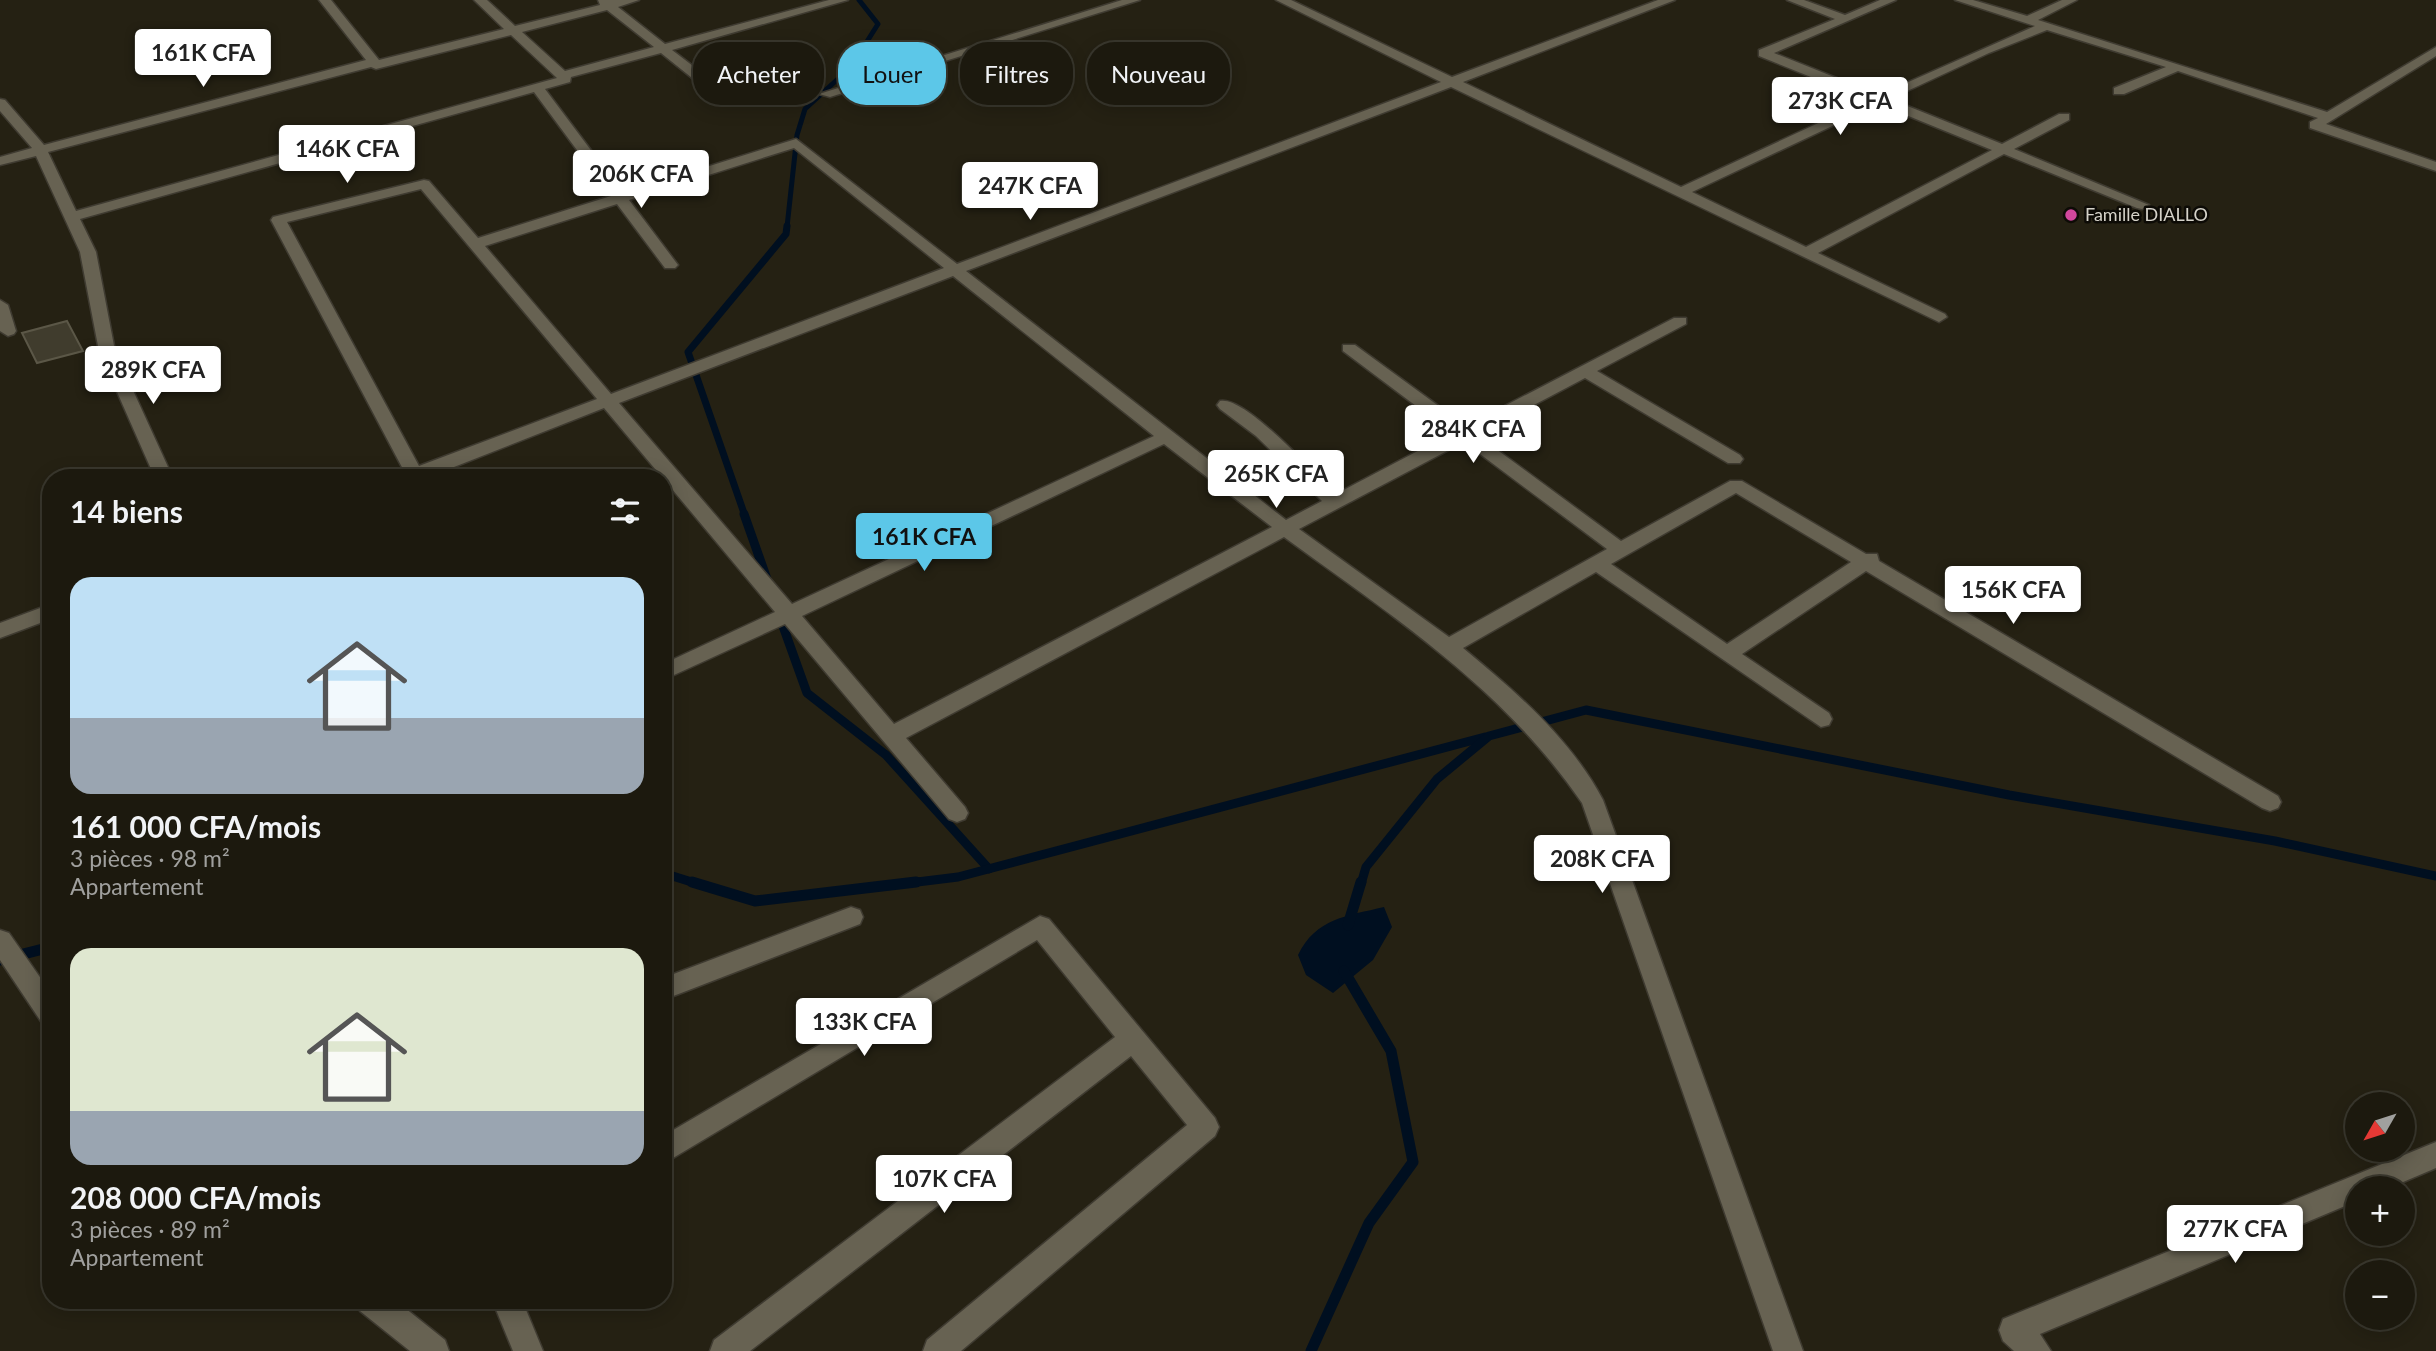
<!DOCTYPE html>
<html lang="fr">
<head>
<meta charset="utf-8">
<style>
  :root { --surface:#1c190e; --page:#252217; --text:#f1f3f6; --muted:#a0a09e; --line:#3a382e; --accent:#5cc7e8 }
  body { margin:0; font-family:Lato,sans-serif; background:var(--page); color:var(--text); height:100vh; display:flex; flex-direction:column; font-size:26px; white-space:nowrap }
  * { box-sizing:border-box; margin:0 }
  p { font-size:23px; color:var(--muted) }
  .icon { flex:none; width:38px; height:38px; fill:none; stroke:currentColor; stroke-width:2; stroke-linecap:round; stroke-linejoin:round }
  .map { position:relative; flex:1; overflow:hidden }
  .sheet { position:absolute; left:42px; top:469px; width:630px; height:840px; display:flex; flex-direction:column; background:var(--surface); border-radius:28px; box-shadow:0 4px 18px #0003,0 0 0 2px var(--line) }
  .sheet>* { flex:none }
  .guide { position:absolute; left:693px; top:42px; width:665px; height:63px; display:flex; gap:14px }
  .needle { width:46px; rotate:231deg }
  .controls { position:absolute; left:2345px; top:1092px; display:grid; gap:14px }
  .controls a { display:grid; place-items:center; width:70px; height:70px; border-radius:50%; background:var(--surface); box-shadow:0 4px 18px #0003,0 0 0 2px var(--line); font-size:35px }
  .price { position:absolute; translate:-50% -60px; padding:0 16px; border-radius:7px; background:#fff; color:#222; font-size:23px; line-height:46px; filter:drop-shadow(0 2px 4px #0008) }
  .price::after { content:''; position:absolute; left:50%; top:42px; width:21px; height:16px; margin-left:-10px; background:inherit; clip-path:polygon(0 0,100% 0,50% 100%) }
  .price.on { background:var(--accent); color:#111 }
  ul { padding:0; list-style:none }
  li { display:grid; align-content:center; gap:14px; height:371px; padding:0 28px }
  li span { display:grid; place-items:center; height:217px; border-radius:21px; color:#555 }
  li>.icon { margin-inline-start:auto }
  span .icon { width:126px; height:126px; fill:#fffc; stroke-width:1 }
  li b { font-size:30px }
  h2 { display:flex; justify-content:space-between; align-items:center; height:84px; padding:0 28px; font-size:30px }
  .tag { padding:0 24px; border-radius:28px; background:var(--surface); box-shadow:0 4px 18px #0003,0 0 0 2px var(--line); font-size:24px; line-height:63px }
  .tag.on { background:var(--accent); color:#111 }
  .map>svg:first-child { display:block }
  .water { fill:#000f20 }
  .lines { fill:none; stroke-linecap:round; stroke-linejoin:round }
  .stream-far3 { stroke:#000f20; stroke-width:5 }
  .stream-far2 { stroke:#000f20; stroke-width:7 }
  .stream-far1 { stroke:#000f20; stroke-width:9 }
  .stream { stroke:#000f20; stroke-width:11 }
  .building { fill:#403c2d; stroke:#5b5747; stroke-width:2 }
  .street-casing { stroke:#3f3b31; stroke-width:3 }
  .street { fill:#676252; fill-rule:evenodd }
  .hotel-dot { fill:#d1479c; stroke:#0d0b06; stroke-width:2.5 }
  .labels { text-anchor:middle; stroke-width:5; stroke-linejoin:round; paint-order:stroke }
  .far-poi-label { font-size:18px; fill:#d5d2c9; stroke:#0d0b06; text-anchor:start }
</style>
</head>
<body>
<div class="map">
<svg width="2436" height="1351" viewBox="0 0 2436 1351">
  <rect width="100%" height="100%" fill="#252113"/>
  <path class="water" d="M1384 907 1392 927 1373 960 1333 993 1306 975 1298 955C1316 918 1347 916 1384 907Z"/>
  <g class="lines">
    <path class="stream-far3" d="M787 227 797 135 805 109 851 67 878 24 859 0"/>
    <path class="stream-far2" d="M745 516 688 352 786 234 787 226"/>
    <g class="stream-far1">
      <path d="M744 514 768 582"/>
      <path d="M779 615 807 693 886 755 989 869"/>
      <path d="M663 873 698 884"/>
      <path d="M901 884 958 877 1485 737"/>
      <path d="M1361 884 1366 867 1437 779 1489 736 1586 710 2009 795 2275 841 2436 876"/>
    </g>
    <g class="stream">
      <path d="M692 882 755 901 916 882"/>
      <path d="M1348 925 1361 882"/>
      <path d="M0 960 51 947"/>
      <path d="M1311 1351 1369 1223 1413 1162 1391 1051 1344 971"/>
    </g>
  </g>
  <path class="building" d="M67 321 83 351 37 363 22 333Z"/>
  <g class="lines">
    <defs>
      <g id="street">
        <path d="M319 0H331L379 60 504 29 474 0H487L515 26 600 5 598 0H639L618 7 665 44 829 0H848L672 50 727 92V98H717L661 53 571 77 570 82 545 89 623 193 796 139 957 264 1441 82 1276 0H1291L1452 77 1658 0H1675L1463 82 1681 187 1868 100 1759 56V50L1835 19 1787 0H1804L1845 15 1880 0H1896L1774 53 1879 95 2035 26 1955 0H1973L2027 16 2062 0H2077L2038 20 2327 112 2436 47V56L2326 124 2436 162V171L2310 128V122L2318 118 2178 71 2124 94H2114V88L2166 67 2047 30 1989 53 1890 99 2002 144 2059 114H2069V120L2014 149 2149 205 2142 209 2137 208 2004 154 1818 253 1945 314 1947 317 1939 322 1451 87 966 271 1286 520 1322 501 1256 436 1220 409 1217 405 1220 401C1245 395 1316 475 1336 494L1452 433 1343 351V345H1355L1466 426 1674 318H1686V324L1597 371 1740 455 1743 459 1740 463H1728L1585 378 1477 435 1621 541 1730 481H1742L1866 554H1877L1879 561 2278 796 2281 802 2278 808 2270 811 2262 808 1866 571 1742 654 1829 713 1832 719 1829 725 1821 727 1596 572 1463 648C1515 691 1571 739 1603 800L1803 1351H1773L1582 803C1503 688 1395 618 1284 537L906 738 965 807 968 813 965 819 957 822 949 819 785 624 663 680V664L775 612 604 408 426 478H395L404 471 271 220 273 217 424 180 429 181 478 238 611 196 534 92 80 219 96 252 115 351 173 478H155L99 351 80 252 36 156 0 165V157L32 148 0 111V99L5 100 44 145 366 60ZM607 10 654 47 565 71 522 32ZM511 35 557 78 76 211 48 152 371 67 376 69ZM1879 104 1992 150 1806 247 1692 192ZM794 148 944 268 611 394 485 246 617 204 665 268H675L678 265 629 200ZM421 189 597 399 419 466 287 222ZM953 276 1154 436 792 604 619 403ZM1464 442 1607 549 1449 637 1299 529ZM1164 444 1272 527 894 724 802 616ZM1736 493 1851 562 1727 644 1611 564Z"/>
        <path d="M1122 0H1140L830 97 819 94Z"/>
        <path d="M0 300 8 305 16 331 14 334 8 336 0 331Z"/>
        <path d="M51 604V619L0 638V623Z"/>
        <path d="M851 907 860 910 863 917 860 924 663 1000V978Z"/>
        <path d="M1040 916 1049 919 1215 1118 1219 1127 1215 1136 961 1351H923L927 1340 1187 1125 1131 1056 750 1351H710L714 1340 1115 1037 1037 940 663 1164V1136Z"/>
        <path d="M0 930 9 933 51 993V1026L42 1023 0 960Z"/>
        <path d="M2436 1142V1168L2389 1188H2357V1201L2040 1334 2051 1351H2014L2003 1341 1999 1330 2003 1319Z"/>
        <path d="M356 1300H395L445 1340 449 1351H410L360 1311Z"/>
        <path d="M492 1300H522L543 1351H513Z"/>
      </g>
    </defs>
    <use href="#street" class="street-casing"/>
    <use href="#street" class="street"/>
  </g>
  <circle class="hotel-dot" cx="2071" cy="215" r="7"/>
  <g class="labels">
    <g class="far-poi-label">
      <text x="2085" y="221">Famille DIALLO</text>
    </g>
  </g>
</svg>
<div class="controls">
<a><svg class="needle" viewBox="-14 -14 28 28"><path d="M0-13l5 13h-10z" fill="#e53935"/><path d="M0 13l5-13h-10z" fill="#a0a09e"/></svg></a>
<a>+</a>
<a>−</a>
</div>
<b class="price" style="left:203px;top:89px">161K CFA</b>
<b class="price" style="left:1840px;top:137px">273K CFA</b>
<b class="price" style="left:347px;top:185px">146K CFA</b>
<b class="price" style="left:641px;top:210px">206K CFA</b>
<b class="price" style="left:1030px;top:222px">247K CFA</b>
<b class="price" style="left:153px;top:406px">289K CFA</b>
<b class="price" style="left:1473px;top:465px">284K CFA</b>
<b class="price" style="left:1276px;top:510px">265K CFA</b>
<b class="price on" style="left:924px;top:573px">161K CFA</b>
<b class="price" style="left:2013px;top:626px">156K CFA</b>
<b class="price" style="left:1602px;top:895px">208K CFA</b>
<b class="price" style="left:864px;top:1058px">133K CFA</b>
<b class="price" style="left:944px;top:1215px">107K CFA</b>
<b class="price" style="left:2235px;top:1265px">277K CFA</b>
<div class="guide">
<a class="tag">Acheter</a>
<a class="tag on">Louer</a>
<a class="tag">Filtres</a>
<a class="tag">Nouveau</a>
</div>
<section class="sheet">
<h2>14 biens<svg class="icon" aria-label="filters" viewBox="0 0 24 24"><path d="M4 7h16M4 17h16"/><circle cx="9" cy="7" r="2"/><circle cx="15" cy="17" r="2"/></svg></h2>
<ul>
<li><span style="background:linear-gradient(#bfe0f5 65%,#9aa5b1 0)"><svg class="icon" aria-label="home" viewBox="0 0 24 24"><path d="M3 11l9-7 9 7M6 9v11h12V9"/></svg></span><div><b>161 000 CFA/mois</b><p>3 pièces · 98 m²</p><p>Appartement</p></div></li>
<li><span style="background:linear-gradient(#dfe7d0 75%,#9aa5b1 0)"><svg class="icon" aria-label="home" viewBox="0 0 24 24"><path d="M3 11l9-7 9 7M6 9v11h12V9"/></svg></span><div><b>208 000 CFA/mois</b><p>3 pièces · 89 m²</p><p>Appartement</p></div></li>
</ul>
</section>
</div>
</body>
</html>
